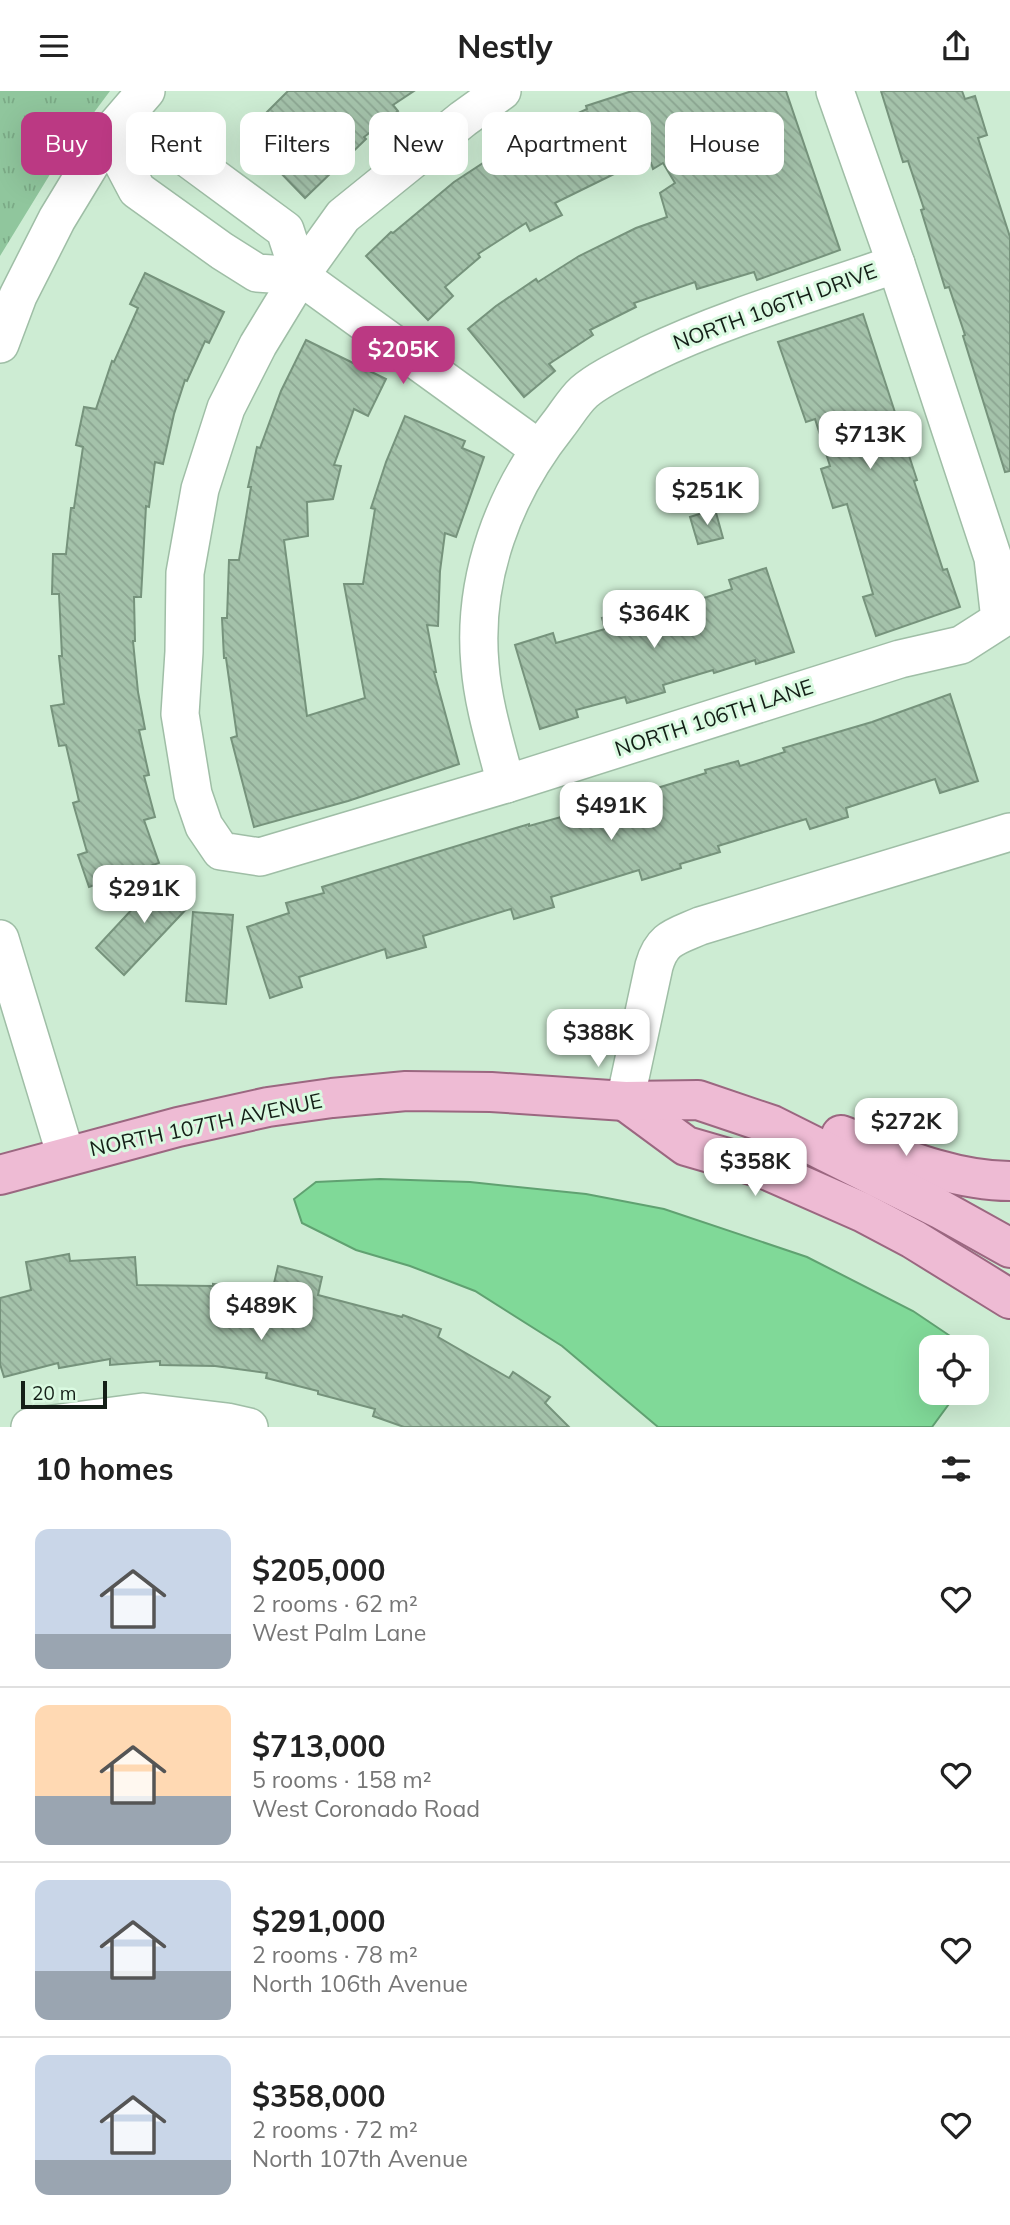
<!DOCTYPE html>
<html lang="en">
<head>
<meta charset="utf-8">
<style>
  :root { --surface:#fff; --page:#f6f6f6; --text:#222; --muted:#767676; --line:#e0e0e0; --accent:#bb3983 }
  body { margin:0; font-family:Mulish,sans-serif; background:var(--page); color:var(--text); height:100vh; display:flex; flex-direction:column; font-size:26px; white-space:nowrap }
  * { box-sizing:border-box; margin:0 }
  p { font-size:23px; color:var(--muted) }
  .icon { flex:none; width:38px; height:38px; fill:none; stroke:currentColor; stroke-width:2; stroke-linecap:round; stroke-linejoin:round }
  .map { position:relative; height:1336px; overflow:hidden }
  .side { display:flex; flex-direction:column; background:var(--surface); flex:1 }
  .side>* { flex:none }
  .banner { position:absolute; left:21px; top:21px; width:970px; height:63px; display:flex; gap:14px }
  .controls { position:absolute; left:919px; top:1244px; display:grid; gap:14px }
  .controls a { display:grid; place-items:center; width:70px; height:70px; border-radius:14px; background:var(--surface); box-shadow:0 7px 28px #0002; font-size:35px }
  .scale { position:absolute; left:21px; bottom:18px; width:86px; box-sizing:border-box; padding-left:7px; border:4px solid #141f17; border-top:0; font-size:19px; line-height:24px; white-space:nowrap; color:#141f17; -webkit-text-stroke:5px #dafae1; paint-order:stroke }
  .price { position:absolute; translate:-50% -60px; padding:0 16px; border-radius:14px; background:#fff; color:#222; font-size:23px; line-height:46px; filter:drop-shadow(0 2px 4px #0008) }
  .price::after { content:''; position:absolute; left:50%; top:42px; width:21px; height:16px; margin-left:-10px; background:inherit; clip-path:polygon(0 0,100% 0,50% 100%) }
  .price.selected { background:var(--accent); color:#fff }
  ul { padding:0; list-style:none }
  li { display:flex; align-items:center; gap:21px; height:175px; padding:0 35px }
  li+li { border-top:2px solid var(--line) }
  li span { display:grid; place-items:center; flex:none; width:196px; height:140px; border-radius:14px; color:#555 }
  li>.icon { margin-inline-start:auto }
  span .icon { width:84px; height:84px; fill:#fffc; stroke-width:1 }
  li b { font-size:30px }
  h2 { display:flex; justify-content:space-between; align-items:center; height:84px; padding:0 35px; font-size:30px }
  .pill { padding:0 24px; border-radius:14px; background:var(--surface); box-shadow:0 7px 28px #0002; font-size:24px; line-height:63px }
  .pill.selected { background:var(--accent); color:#fff }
  header { display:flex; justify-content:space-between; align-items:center; height:91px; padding:0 35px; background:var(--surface); font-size:32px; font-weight:700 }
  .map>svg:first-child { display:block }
  .park { fill:url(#park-tufts) }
  .water { fill:#80d998; stroke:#60a171; stroke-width:2 }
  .building { fill:url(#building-back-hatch); stroke:#76937c; stroke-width:2 }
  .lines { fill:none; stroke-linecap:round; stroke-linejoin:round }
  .minor-casing { stroke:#9fbea6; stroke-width:40 }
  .major-casing { stroke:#9b6780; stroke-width:42 }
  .minor { stroke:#fff; stroke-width:37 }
  .major { stroke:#eebbd4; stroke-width:38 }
  .labels { text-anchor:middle; stroke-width:6; stroke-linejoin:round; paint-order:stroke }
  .street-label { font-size:21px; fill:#141f17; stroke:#dafae1 }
</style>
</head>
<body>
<header><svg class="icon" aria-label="menu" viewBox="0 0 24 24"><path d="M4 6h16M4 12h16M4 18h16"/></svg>Nestly<svg class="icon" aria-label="share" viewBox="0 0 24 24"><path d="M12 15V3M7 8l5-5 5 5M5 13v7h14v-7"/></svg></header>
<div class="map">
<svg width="1010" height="1336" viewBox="0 0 1010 1336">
  <defs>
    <pattern id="park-tufts" width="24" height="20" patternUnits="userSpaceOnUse" patternTransform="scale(1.75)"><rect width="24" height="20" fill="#90c69d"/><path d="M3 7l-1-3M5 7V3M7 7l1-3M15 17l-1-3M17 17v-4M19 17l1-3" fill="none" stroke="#7baa86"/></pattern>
    <pattern id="building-back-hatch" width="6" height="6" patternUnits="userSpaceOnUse" patternTransform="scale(1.75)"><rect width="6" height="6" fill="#a4c2aa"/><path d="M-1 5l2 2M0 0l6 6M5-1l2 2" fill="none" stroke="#8ca692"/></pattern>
  </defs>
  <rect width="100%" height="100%" fill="#cdecd3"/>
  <path class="park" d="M0 0H110L60 67 0 165Z"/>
  <path class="water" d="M380 1088 470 1091 586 1103 664 1118 807 1166 913 1220 965 1255 931 1256V1302H957L932 1336H658L562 1255 475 1200 410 1175 356 1159 302 1132 294 1108 316 1091Z"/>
  <g class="building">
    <path d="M288 0H414L393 14 398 20 364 46 366 48 305 107 244 44Z"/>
    <path d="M632 0H786L840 159 757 189 754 181 697 198 695 191 634 212 636 216 590 239 593 244 549 273 555 280 524 306 468 238 496 215 536 188 538 191 579 165 636 137 667 126 660 102 675 92 663 72 653 78 651 72 614 83 555 112 562 124 530 140 526 132 478 163 480 166 445 196 453 205 428 229 366 165 391 141 393 142 454 91 492 66 490 60 521 45 523 48 587 18 586 15Z"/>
    <path d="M881 0H962L965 8 975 5 987 44 978 47 1010 146V380L1005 381 963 245 965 244 949 196 945 197 921 119 924 118 908 70 903 71Z"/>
    <path d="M145 182 224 221 209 252 205 250 187 290 185 289 174 323 163 373 155 371 149 416 146 415 141 506H134L135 550H133L138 601 145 638 139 639 149 684 144 685 155 726 144 729 159 772 89 796 78 764 87 761 73 712 79 710 66 654 59 655 51 615 64 613 59 565H62L59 503H52L53 463H66L71 417H74L83 356 76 354 84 316 96 318 112 270 114 271 138 217 130 213Z"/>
    <path d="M863 223 917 389 914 390 943 479 947 478 960 516 876 545 863 506 873 503 847 413 833 417 821 378 830 375 815 328 806 331 778 251Z"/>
    <path d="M306 249 386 288 368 325 354 318 334 374 341 375 333 408 307 411 308 445 284 449 307 625 365 607 344 493H363L375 418 371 417 386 371 405 325 465 350 462 357 484 366 456 446 445 442 440 480 438 535 427 534 436 581H434L459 673 348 710 254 736 231 647 237 645 226 567H224L222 527H227L229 469H239L251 396H248L257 356 260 357 281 300Z"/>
    <path d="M715 418 723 447 698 453 690 426Z"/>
    <path d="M766 477 794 561 756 573 755 569 714 582 713 579 663 594 665 601 627 612 625 606 576 619 578 626 540 638 515 554 553 542 556 552 605 538 602 527 640 516 642 523 707 506 732 498 729 489Z"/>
    <path d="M950 603 978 690 940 702 935 688 846 717 848 726 810 738 806 728 718 755 720 761 680 773 681 777 642 789 639 779 551 806 554 816 514 828 511 818 465 832 423 845 426 856 387 867 385 858 299 886 302 896 270 907 247 836 289 822 286 812 324 802 322 796 529 733V735L579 721 706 682 705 679 738 670 740 675 785 661 783 657 872 631Z"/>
    <path d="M164 784 193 811 124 884 96 857Z"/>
    <path d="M193 821 233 824 226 913 186 910Z"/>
    <path d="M69 1163 70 1170 135 1166 137 1194 213 1195V1193L272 1201 278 1175 322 1186 318 1204 402 1226 403 1224 441 1238 438 1246 509 1287 513 1281 550 1306 545 1312 569 1336H404L373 1325 375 1318 318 1303V1300L266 1287 267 1282 215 1275 160 1274V1270L110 1274V1268L59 1277 58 1272 4 1286 0 1273V1207L31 1199 26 1171Z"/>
  </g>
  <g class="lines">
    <defs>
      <g id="minor">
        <path d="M502 0 463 28 343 125 300 185 258 254 226 317 200 398 185 482 184 561 180 623 193 703 204 735 221 760 260 766 506 693 900 568 961 554 1000 529 993 467 896 173 835 0"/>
        <path d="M108 44 137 99 222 160 257 182 300 185 539 358"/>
        <path d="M108 44 172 57 186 66 285 139 300 185"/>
        <path d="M0 253 18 205 57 128 108 44 146 0"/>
        <path d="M506 693C496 654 483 614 480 574 472 487 504 402 558 334 566 324 574 310 584 301 600 287 629 274 648 264 727 226 813 202 896 173"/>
        <path d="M0 848 66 1065"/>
        <path d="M625 1010 654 875C662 847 675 846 700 835L1010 741"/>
        <path d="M30 1336 143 1321 227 1331 249 1336"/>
      </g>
      <g id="major">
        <path d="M625 1010 686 1055 762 1077 862 1121 913 1148 1010 1208"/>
        <path d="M841 1044C894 1064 952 1090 1010 1090"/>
        <path d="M0 1084 178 1036 268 1016 332 1007 406 1000 491 1001 625 1010 698 1009 772 1034 940 1118 1010 1157"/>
      </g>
    </defs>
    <use href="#minor" class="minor-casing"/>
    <use href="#major" class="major-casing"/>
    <use href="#minor" class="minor"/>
    <use href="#major" class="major"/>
  </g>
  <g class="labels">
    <g class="street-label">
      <text transform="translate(775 216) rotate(-20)" y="7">NORTH 106TH DRIVE</text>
      <text transform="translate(714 627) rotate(-18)" y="7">NORTH 106TH LANE</text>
      <text transform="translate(206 1034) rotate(-12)" y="7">NORTH 107TH AVENUE</text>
    </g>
  </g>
</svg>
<div class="controls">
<a><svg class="icon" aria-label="locate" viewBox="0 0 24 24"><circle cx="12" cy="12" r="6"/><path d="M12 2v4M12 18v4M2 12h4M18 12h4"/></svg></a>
</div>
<div class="scale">20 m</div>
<b class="price selected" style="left:403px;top:295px">$205K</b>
<b class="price" style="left:870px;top:380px">$713K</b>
<b class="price" style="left:707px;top:436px">$251K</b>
<b class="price" style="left:654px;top:559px">$364K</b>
<b class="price" style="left:611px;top:751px">$491K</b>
<b class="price" style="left:144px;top:834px">$291K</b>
<b class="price" style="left:598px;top:978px">$388K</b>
<b class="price" style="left:906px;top:1067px">$272K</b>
<b class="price" style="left:755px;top:1107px">$358K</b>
<b class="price" style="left:261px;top:1251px">$489K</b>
<div class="banner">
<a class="pill selected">Buy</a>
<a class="pill">Rent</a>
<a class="pill">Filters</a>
<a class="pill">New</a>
<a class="pill">Apartment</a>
<a class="pill">House</a>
</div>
</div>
<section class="side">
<h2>10 homes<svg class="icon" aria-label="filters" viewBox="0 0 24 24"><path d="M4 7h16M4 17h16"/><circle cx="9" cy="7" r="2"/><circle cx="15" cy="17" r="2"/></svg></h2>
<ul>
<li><span style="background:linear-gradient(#c9d6e8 75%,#9aa5b1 0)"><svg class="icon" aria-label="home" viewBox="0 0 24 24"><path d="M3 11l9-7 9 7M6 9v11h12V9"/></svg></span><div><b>$205,000</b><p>2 rooms · 62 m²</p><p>West Palm Lane</p></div><svg class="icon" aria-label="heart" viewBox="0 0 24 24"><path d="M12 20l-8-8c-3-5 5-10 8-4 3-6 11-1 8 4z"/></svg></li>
<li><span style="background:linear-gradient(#ffd9b3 65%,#9aa5b1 0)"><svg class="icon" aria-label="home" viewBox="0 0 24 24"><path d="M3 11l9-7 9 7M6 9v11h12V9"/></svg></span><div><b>$713,000</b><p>5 rooms · 158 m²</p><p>West Coronado Road</p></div><svg class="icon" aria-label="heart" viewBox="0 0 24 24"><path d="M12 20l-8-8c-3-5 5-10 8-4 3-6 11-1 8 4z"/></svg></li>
<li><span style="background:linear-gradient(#c9d6e8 65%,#9aa5b1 0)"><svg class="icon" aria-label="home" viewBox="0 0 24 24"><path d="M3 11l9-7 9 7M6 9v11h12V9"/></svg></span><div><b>$291,000</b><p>2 rooms · 78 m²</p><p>North 106th Avenue</p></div><svg class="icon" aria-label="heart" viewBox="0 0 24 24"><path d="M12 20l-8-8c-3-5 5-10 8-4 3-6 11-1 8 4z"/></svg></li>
<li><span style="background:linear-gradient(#c9d6e8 75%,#9aa5b1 0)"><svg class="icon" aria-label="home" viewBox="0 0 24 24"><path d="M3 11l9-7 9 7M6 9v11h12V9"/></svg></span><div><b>$358,000</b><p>2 rooms · 72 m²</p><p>North 107th Avenue</p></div><svg class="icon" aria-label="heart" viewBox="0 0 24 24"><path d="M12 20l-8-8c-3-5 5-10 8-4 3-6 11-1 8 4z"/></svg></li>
</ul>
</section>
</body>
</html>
